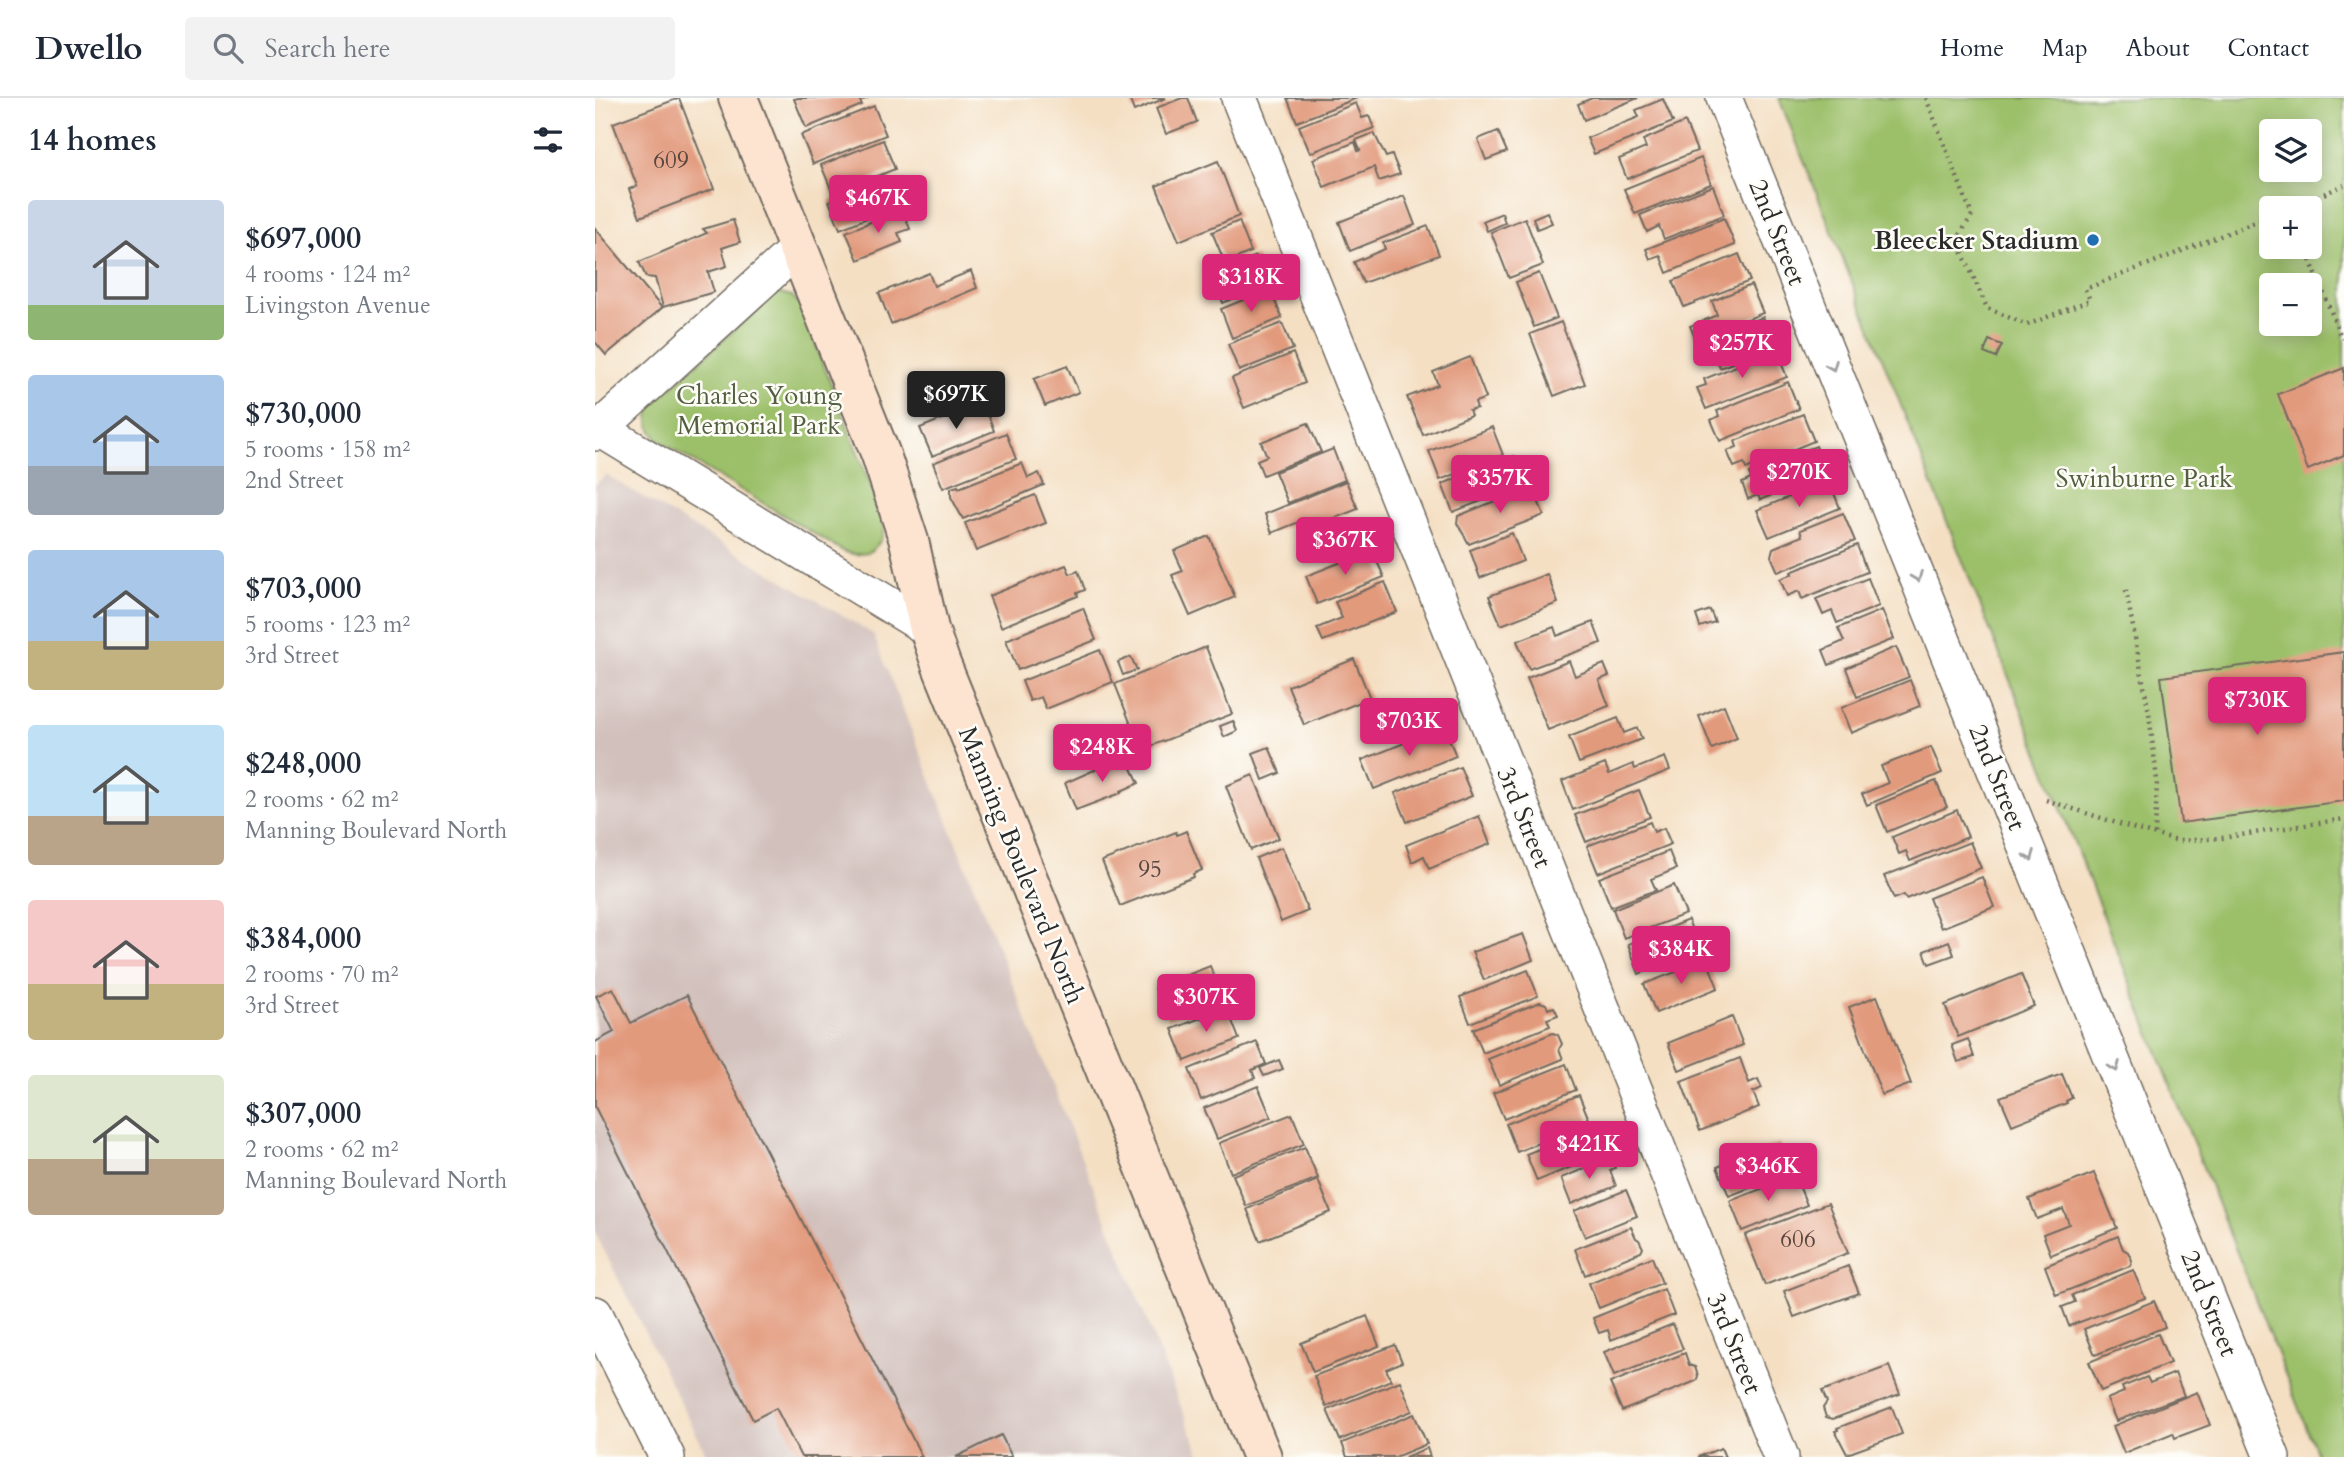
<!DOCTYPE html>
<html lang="en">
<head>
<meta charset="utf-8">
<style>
  :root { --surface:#fff; --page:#f2f2f3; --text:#1f2937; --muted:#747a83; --line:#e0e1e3; --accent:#db2777 }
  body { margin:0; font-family:Cardo,serif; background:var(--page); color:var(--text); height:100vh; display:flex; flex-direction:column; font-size:26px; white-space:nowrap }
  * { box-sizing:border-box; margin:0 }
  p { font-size:23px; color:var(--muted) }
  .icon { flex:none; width:38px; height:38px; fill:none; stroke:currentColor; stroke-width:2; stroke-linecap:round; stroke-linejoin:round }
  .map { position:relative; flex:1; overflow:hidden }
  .panel { display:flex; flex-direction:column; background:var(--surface); width:595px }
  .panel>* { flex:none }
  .buttons { position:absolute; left:1664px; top:21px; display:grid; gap:14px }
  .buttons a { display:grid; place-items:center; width:63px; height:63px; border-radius:7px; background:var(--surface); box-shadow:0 4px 18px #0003; font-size:35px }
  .price { position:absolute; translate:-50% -60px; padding:0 16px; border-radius:7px; background:var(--accent); color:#fff; font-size:23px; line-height:46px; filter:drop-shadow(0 2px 4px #0008) }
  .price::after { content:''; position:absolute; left:50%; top:42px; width:21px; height:16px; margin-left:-10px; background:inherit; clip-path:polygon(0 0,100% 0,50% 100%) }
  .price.current { background:#222; color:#fff }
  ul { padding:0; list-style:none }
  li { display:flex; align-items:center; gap:21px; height:175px; padding:0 28px }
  li span { display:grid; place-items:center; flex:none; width:196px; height:140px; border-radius:7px; color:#555 }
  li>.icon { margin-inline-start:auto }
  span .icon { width:84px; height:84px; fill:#fffc; stroke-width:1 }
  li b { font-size:30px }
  h2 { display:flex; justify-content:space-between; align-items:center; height:84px; padding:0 28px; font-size:30px }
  header { display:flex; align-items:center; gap:42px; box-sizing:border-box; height:98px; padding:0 35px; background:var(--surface); border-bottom:2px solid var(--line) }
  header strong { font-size:33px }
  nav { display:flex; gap:38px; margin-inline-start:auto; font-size:24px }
  .search { width:490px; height:63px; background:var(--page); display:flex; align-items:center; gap:18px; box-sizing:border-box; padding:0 24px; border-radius:7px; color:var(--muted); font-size:26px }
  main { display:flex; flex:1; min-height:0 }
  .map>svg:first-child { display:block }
  .industrial { fill:#d1c0bc }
  .green { fill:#9cc06a; stroke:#64764a; stroke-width:2; fill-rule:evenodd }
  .building { fill:#e29a7d }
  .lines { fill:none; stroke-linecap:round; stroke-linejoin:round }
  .street-casing { stroke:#716a60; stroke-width:38 }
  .secondary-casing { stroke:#716a60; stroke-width:42 }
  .path { stroke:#716a60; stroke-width:4.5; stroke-dasharray:2 5; stroke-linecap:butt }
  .street { stroke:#fff; stroke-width:35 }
  .secondary { stroke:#fde4d1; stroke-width:38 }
  .oneway { stroke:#a0a0a0 }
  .poi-dot { fill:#1f6fb2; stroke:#fdfcf7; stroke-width:2.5 }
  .labels { text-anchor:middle; stroke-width:5; stroke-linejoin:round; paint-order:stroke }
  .number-label { font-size:23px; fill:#594740 }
  .street-label { font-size:26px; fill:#2b2b2b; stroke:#fdfcf7 }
  .poi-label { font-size:26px; font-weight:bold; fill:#2b2b2b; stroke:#fdfcf7; text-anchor:end }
  .park-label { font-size:26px; fill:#535f41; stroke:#fdfcf7 }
</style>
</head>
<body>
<header>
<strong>Dwello</strong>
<div class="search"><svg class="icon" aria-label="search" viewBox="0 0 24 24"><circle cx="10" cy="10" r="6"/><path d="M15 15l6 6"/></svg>Search here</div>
<nav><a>Home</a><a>Map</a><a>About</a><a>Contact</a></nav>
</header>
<main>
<section class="panel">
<h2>14 homes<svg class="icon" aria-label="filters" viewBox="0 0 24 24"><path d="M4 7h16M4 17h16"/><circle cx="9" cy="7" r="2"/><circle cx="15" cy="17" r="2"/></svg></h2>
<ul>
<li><span style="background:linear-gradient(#c9d6e8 75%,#8fb573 0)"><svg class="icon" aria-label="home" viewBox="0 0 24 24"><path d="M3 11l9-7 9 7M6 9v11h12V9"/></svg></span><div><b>$697,000</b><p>4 rooms · 124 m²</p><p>Livingston Avenue</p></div></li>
<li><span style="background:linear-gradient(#a9c7e8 65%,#9aa5b1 0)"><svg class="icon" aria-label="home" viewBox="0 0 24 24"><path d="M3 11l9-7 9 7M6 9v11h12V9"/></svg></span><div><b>$730,000</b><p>5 rooms · 158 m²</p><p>2nd Street</p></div></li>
<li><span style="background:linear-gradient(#a9c7e8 65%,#c2b280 0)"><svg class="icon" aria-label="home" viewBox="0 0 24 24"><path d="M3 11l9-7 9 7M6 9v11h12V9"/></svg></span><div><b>$703,000</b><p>5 rooms · 123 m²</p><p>3rd Street</p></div></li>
<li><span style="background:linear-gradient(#bfe0f5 65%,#b9a48a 0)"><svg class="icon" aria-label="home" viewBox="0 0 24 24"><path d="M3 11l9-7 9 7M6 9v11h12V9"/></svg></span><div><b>$248,000</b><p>2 rooms · 62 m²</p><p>Manning Boulevard North</p></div></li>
<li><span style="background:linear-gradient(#f6c9c9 60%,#c2b280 0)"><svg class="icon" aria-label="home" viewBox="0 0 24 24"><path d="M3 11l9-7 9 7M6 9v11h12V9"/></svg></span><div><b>$384,000</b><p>2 rooms · 70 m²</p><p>3rd Street</p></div></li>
<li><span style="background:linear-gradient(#dfe7d0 60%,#b9a48a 0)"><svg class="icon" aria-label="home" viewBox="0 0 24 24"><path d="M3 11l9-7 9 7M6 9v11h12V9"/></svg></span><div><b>$307,000</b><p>2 rooms · 62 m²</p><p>Manning Boulevard North</p></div></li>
</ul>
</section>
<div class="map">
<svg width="1749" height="1359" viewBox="0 0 1749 1359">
  <rect width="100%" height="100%" fill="#fdfcf7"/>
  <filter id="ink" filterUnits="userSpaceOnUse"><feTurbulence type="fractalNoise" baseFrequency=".0143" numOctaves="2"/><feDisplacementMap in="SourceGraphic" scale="14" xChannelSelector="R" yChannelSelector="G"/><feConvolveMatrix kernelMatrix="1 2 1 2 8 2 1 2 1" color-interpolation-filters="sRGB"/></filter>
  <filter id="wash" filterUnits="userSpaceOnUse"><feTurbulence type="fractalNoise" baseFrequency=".00686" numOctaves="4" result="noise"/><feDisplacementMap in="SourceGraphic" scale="28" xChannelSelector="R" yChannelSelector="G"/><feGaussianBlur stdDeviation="1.57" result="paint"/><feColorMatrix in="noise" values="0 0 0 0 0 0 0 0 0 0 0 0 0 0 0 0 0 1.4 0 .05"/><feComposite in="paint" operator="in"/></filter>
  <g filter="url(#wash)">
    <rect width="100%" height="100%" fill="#f4dfc3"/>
    <path class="industrial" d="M11 377 278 536 606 1359H113L0 1135V387Z"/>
    <g class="green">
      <path d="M1184 0H1749V1359H1723ZM1676 33H1715V72H1676ZM1676 110H1715V149H1676ZM1676 187H1715V226H1676Z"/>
      <path d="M185 195 197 198 205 207 288 419C292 445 275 464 248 453L66 344C53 333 50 320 59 305L176 198Z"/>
    </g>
    <g id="blocks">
      <g class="building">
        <path d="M84 0 119 91 45 119 34 91 42 88 18 25Z"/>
        <path d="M203 0H273L265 3 267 7 211 30 199 1Z"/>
        <path d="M534 0H571L539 13Z"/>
        <path d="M587 0H593L602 24 571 36 561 10Z"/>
        <path d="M692 0H762L702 24Z"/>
        <path d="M997 0H1043L989 22 983 6Z"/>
        <path d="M1068 1 1078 24 999 56 992 40 1044 19 1041 12Z"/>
        <path d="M761 5 767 20 774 18 779 30 715 55 704 28Z"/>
        <path d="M279 8 291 37 218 66 206 37Z"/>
        <path d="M1090 24 1102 53 1032 81 1024 61 1051 50 1048 42Z"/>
        <path d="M903 33 912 54 891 62 883 41Z"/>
        <path d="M779 35 791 59 797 57 805 76 784 83 779 69 729 89 718 61 760 44 763 53 765 52 761 42Z"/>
        <path d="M288 42 300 71 238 96 226 67Z"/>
        <path d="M1106 60 1116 86 1040 116 1029 91Z"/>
        <path d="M623 63 644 118 584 143 561 88Z"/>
        <path d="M294 79 305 107 245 131 234 103Z"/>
        <path d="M1118 88 1129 117 1069 141 1064 128 1052 134 1045 117Z"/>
        <path d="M809 98 820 127 755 153 744 124Z"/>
        <path d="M307 111 315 131 303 135 307 144 263 162 251 134Z"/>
        <path d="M952 114 957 125 942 131 938 120Z"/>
        <path d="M907 115 910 125 892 133 888 123Z"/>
        <path d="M930 120 948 167 914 180 896 134Z"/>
        <path d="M1129 120 1140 147 1072 175 1065 157 1055 161 1051 151Z"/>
        <path d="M138 122 145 144 127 150 132 168 113 174 119 194 68 209 60 180 51 179 44 164 112 135 108 131Z"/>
        <path d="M644 123 656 154 630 165 617 134Z"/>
        <path d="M833 128 844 157 768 185 759 164 790 151 788 145Z"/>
        <path d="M0 130 67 210 11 257 0 244Z"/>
        <path d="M1144 156 1155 183 1089 209 1078 183Z"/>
        <path d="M661 158 672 187 628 205 616 176Z"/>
        <path d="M376 173 382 190 296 226 284 195 334 175 339 188Z"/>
        <path d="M944 175 962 220 939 229 921 184Z"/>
        <path d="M1156 187 1168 215 1101 242 1095 228 1122 217 1117 203Z"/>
        <path d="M675 191 687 220 637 240 626 211Z"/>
        <path d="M1168 219 1180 248 1125 270 1113 241Z"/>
        <path d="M966 224 990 286 959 298 935 236Z"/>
        <path d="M687 225 698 251 644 273 633 246Z"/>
        <path d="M1394 242 1407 247 1401 260 1389 255Z"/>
        <path d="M1181 252 1192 279 1111 311 1102 290 1111 287 1109 281Z"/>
        <path d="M698 255 710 285 649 310 637 280Z"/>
        <path d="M875 259 891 300 880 304 882 310 874 312 876 317 828 337 812 299 843 287 838 274Z"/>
        <path d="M472 268 484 294 450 308 439 281Z"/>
        <path d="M1749 270V357L1713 372 1683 296Z"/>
        <path d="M1193 284 1204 311 1125 343 1116 322 1124 318 1122 313Z"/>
        <path d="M372 311 375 318 391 311 399 333 337 358 325 330Z"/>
        <path d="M1208 316 1219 343 1151 371 1149 365 1139 369 1132 353 1142 349 1140 343Z"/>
        <path d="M713 325 726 354 668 377 662 362 672 358 666 344Z"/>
        <path d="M897 329 908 357 845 382 834 353Z"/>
        <path d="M411 335 421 361 348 390 338 365Z"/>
        <path d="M1221 348 1232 375 1165 402 1163 397 1153 401 1147 385 1156 381 1154 375Z"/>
        <path d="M738 351 750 382 693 405 680 374Z"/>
        <path d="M919 358 930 386 858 414 847 386Z"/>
        <path d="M427 365 433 380 444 375 449 387 368 421 356 399V390L363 388 364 390Z"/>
        <path d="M751 383 763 411 709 432 706 423 677 435 670 416Z"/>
        <path d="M1234 383 1245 410 1174 439 1162 412Z"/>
        <path d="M937 388 949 417 874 446 862 425 863 418Z"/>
        <path d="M440 397 451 425 381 453 370 425Z"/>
        <path d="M1248 415 1260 443 1183 474 1176 458 1178 450 1207 438 1205 432Z"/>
        <path d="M917 435 928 463 885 480 875 452Z"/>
        <path d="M614 438 640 499 595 518 577 477 588 473 579 453Z"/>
        <path d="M1262 447 1272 474 1207 501 1204 493 1192 498 1185 481 1197 476 1196 474Z"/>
        <path d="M777 452 789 479 722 506 711 478Z"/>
        <path d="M471 467 475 476 483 473 490 492 482 495 483 498 406 529 394 498Z"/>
        <path d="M952 476 963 505 906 527 894 498Z"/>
        <path d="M1273 480 1284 508 1242 525 1237 513 1228 517 1221 501Z"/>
        <path d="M790 484 802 514 728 543 722 530 747 520 740 504Z"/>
        <path d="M488 510 501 542 423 572 411 542Z"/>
        <path d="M1115 512 1120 524 1105 529 1101 517Z"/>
        <path d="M1287 512 1299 541 1234 567 1228 552 1249 543 1243 530Z"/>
        <path d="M998 524 1006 545 934 571 922 543 959 529 962 538Z"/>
        <path d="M611 549 637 616 546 652 520 586Z"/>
        <path d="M1301 549 1314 579 1262 599 1251 570Z"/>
        <path d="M505 552 518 584 451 611 446 599 435 603 427 583Z"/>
        <path d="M1749 554V703L1586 725 1566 579Z"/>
        <path d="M536 559 542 572 528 577 523 564Z"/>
        <path d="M759 561 775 600 709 627 693 588Z"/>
        <path d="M974 563 980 578 1009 566 1014 578 1004 582 1014 608 953 632 932 580Z"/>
        <path d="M1315 582 1325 608 1256 635 1246 610Z"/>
        <path d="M1129 607 1142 640 1117 651 1104 618Z"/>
        <path d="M1023 620 1029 635 1042 630 1047 641 984 665 974 639Z"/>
        <path d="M638 623 642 633 629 639 625 628Z"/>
        <path d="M849 629 861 658 779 691 767 662Z"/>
        <path d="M674 649 685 675 668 682 658 655Z"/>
        <path d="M1336 649 1347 675 1272 707 1267 696 1293 685 1286 668Z"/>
        <path d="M1070 659 1075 672 978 712 967 683 1010 666 1014 676 1038 666 1040 671Z"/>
        <path d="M532 660 544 685 526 693V695L481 712 470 685 515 665V667Z"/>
        <path d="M865 669 877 698 812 724 800 695Z"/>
        <path d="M658 677 684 740 656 752 631 688Z"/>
        <path d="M1341 683 1352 709 1292 734 1281 707Z"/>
        <path d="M1044 692 1055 719 991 744 980 717Z"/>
        <path d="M1362 712 1373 739 1315 763 1311 753 1304 756 1297 739Z"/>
        <path d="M884 718 895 746 834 771 829 758 817 764 811 747Z"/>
        <path d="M1055 724 1059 734 1069 730 1076 746 1003 775 992 748Z"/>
        <path d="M591 733 607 772 598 776 599 779 525 808 507 763 581 734 582 737Z"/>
        <path d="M1375 744 1386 770 1311 801 1309 797 1299 801 1289 778Z"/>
        <path d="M687 749 713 813 686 824 661 760Z"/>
        <path d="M1074 753 1081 771 1056 781 1061 792 1016 809 1004 780Z"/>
        <path d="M1387 779 1399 809 1346 830 1334 800Z"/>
        <path d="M1079 787 1091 816 1029 840 1018 811Z"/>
        <path d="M1093 822 1105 852 1044 876 1033 846Z"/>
        <path d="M928 836 938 862 889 882 877 854Z"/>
        <path d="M1354 843 1359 857 1334 866 1329 853Z"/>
        <path d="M1112 862 1123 890 1061 915 1049 886Z"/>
        <path d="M615 868 627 899 573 921 560 890Z"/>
        <path d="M933 872 943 898 875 925 865 899Z"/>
        <path d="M1426 876 1439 908 1363 939 1350 907Z"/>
        <path d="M18 890 36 925 92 897 327 1359H206L181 1310 158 1322 0 1009V944L19 934 1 898Z"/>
        <path d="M1282 898 1316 986 1287 997 1254 909Z"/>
        <path d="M945 904 951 906 953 911 959 909 963 917 952 921 955 928 888 955 878 931Z"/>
        <path d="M632 910 644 941 590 963 577 931Z"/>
        <path d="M1137 919 1148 947 1084 972 1073 945Z"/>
        <path d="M958 935 963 937 967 946 964 951 968 961 904 987 893 961Z"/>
        <path d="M1373 941 1379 959 1363 964 1357 947Z"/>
        <path d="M662 944 671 966 657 972 660 980 606 1002 594 971Z"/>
        <path d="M1145 960 1154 985 1163 981 1167 990 1158 994 1164 1009 1105 1033 1086 983Z"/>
        <path d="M684 962 688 971 669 978 665 970Z"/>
        <path d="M971 966 981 992 909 1021 898 995Z"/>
        <path d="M1467 976 1477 1000 1471 1003 1472 1005 1417 1027 1405 999Z"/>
        <path d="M663 988 676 1019 622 1041 609 1010Z"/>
        <path d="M984 997 995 1024 922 1054 911 1026Z"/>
        <path d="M697 1016 709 1046 636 1075 624 1045Z"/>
        <path d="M997 1030 1008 1056 942 1083 931 1056Z"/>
        <path d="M1184 1045 1196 1074 1134 1098 1122 1069Z"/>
        <path d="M710 1049 723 1080 651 1108 638 1077Z"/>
        <path d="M1016 1060 1020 1070 1015 1072 1021 1088 976 1106 966 1080Z"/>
        <path d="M1499 1075 1522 1130 1456 1157 1448 1136 1474 1126 1471 1118 1468 1111 1442 1121 1434 1101Z"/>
        <path d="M1200 1078 1212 1107 1147 1133 1135 1103Z"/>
        <path d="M723 1082 736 1114 665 1143 652 1111Z"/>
        <path d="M1031 1092 1042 1118 990 1139 979 1113Z"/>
        <path d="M1233 1105 1253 1155 1170 1187 1150 1137Z"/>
        <path d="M1036 1129 1041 1140 1044 1142 1048 1150 1046 1154 990 1177 980 1151Z"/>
        <path d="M1523 1138 1528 1151 1533 1154 1537 1162 1535 1168 1461 1197 1450 1168Z"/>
        <path d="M1057 1159 1067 1185 1004 1210 994 1185Z"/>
        <path d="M1253 1168 1264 1195 1199 1219 1189 1193Z"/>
        <path d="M1538 1172 1550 1200 1474 1228 1467 1209 1480 1204 1477 1197Z"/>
        <path d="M1069 1191 1079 1217 1016 1242 1013 1232 1004 1235 998 1220Z"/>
        <path d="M1559 1203 1570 1229 1500 1257 1489 1231Z"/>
        <path d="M772 1218 784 1248 718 1274 706 1245Z"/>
        <path d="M1078 1226 1088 1251 1019 1278 1009 1254Z"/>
        <path d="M1563 1236 1575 1265 1506 1293 1494 1264Z"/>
        <path d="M800 1247 807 1264 791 1271 796 1282 731 1309 719 1278Z"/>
        <path d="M1090 1255 1094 1267 1100 1269 1103 1278 1101 1283 1027 1313 1015 1285Z"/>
        <path d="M1294 1268 1305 1296 1238 1321 1231 1319 1228 1310 1232 1304 1227 1293Z"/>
        <path d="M1580 1275 1589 1298 1521 1323 1512 1301 1529 1294 1527 1289 1552 1279 1555 1285Z"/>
        <path d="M805 1283 817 1313 745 1342 732 1312Z"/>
        <path d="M1602 1294 1615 1327 1580 1340 1578 1335 1529 1355 1518 1328Z"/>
        <path d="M1297 1309 1307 1336 1252 1356 1240 1333 1243 1332 1242 1330Z"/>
        <path d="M819 1316 832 1346 800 1359H752L747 1345Z"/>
        <path d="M406 1337 417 1359H361Z"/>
        <path d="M832 1350 835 1359H810Z"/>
        <path d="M1126 1350 1130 1359H1103Z"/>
      </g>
    </g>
  </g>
  <g filter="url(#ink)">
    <use href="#blocks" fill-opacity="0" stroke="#716a60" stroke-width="2"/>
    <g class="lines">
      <defs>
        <g id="street">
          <path d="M644 0 1186 1359"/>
          <path d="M1129 0 1677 1359"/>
          <path d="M5 331 334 531"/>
          <path d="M0 335 203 150"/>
          <path d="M0 1216 72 1359"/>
        </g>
        <path id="secondary" d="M143 0 286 357 314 443 334 531 346 566 667 1359"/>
      </defs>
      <use href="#street" class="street-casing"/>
      <use href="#secondary" class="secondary-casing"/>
      <g class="path">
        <path d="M1331 0 1377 117 1362 142 1392 210 1432 227 1495 202 1490 191 1676 118"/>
        <path d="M1697 110 1749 87"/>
        <path d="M1710 149 1747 241"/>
        <path d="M1531 492 1554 615 1562 682 1560 738"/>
        <path d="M1451 702 1543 732 1583 743 1627 740 1749 721"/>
      </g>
      <use href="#street" class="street"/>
      <use href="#secondary" class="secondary"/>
    </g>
    <defs><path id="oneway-chevron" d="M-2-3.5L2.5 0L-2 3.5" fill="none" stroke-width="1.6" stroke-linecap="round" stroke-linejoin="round" transform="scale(1.75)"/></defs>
    <g class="oneway">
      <use href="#oneway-chevron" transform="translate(1237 268) rotate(68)"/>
      <use href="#oneway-chevron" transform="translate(1322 479) rotate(68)"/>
      <use href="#oneway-chevron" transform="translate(1435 758) rotate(68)"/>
      <use href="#oneway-chevron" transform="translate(1520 969) rotate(68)"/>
    </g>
  </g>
  <circle class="poi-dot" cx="1498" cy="142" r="7"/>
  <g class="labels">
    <g class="number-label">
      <text x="76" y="70">609</text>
      <text x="555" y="779">95</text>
      <text x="1203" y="1149">606</text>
    </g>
    <g class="street-label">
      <text transform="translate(1183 134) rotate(68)" y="9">2nd Street</text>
      <text transform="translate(1403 679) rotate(68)" y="9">2nd Street</text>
      <text transform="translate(930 719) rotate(68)" y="9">3rd Street</text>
      <text transform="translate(427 767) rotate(68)" y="9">Manning Boulevard North</text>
      <text transform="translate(1615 1205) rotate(68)" y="9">2nd Street</text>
      <text transform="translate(1140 1245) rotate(68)" y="9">3rd Street</text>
    </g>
    <g class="poi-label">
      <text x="1484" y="151">Bleecker Stadium</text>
    </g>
    <g class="park-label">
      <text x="164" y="306">Charles Young<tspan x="164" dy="30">Memorial Park</tspan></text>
      <text x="1549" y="389">Swinburne Park</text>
    </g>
  </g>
</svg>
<div class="buttons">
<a><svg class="icon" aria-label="layers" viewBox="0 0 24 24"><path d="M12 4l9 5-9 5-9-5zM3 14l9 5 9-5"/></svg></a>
<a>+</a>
<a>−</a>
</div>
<b class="price" style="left:283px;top:137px">$467K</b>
<b class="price" style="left:656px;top:216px">$318K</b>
<b class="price" style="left:1147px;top:282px">$257K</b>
<b class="price current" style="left:361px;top:333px">$697K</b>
<b class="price" style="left:1204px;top:411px">$270K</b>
<b class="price" style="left:905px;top:417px">$357K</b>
<b class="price" style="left:750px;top:479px">$367K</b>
<b class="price" style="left:1662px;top:639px">$730K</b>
<b class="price" style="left:814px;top:660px">$703K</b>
<b class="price" style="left:507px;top:686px">$248K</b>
<b class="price" style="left:1086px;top:888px">$384K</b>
<b class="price" style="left:611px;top:936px">$307K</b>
<b class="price" style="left:994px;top:1083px">$421K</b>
<b class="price" style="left:1173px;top:1105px">$346K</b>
</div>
</main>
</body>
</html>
